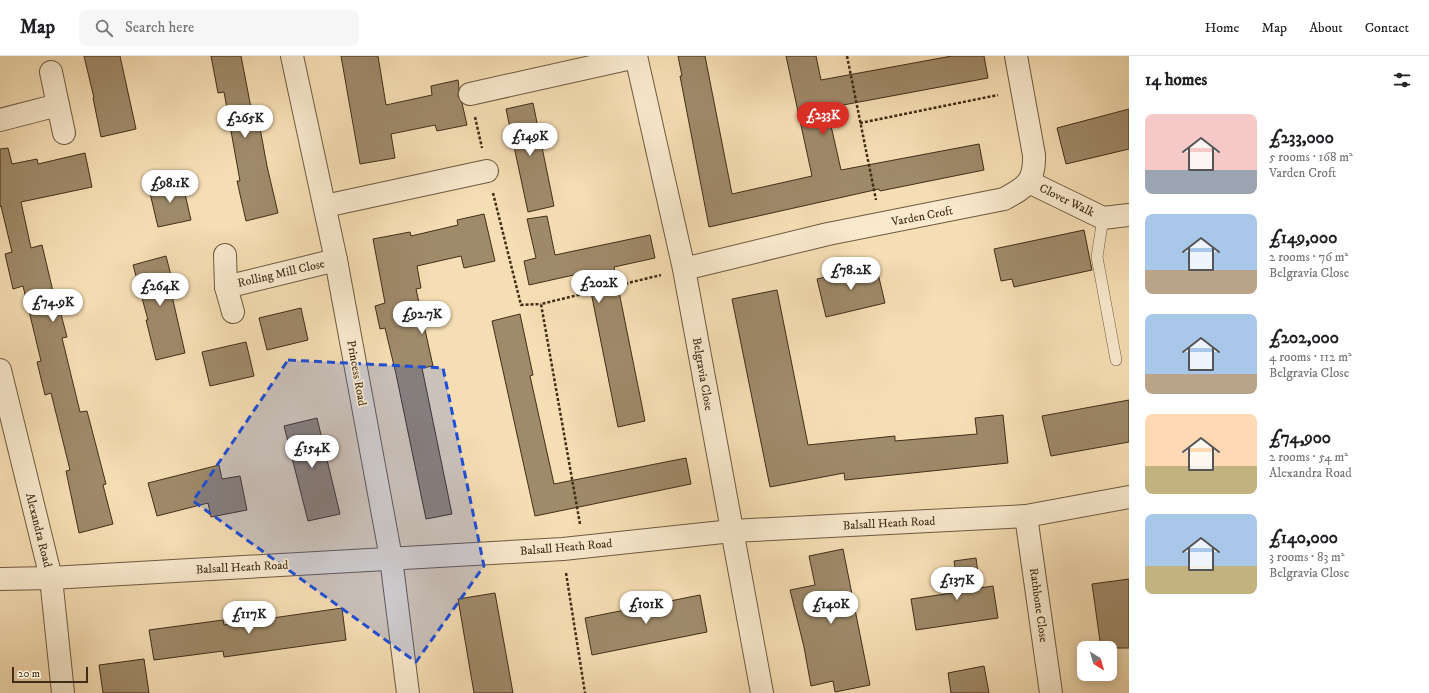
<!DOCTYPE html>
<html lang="en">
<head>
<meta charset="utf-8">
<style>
  :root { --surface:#fff; --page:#f6f6f6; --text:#202124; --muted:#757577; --line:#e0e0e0; --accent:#d93025 }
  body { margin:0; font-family:"IM FELL DW Pica",serif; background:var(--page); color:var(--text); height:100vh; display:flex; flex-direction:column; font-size:15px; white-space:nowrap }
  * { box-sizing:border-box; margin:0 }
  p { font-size:13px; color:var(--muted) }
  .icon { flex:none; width:22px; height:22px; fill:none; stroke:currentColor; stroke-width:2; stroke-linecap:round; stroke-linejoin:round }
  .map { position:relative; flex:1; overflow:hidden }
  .sheet { display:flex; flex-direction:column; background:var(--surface); width:300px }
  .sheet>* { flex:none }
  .needle { width:26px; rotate:143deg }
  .fabs { position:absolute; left:1077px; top:585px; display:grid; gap:8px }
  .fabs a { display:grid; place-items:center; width:40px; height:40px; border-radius:8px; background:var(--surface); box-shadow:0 2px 10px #0003; font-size:20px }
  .scale { position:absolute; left:12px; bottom:10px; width:76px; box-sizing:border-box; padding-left:4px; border:2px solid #412e19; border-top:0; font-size:11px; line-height:14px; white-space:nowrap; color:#412e19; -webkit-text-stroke:3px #f9eace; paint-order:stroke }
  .price { position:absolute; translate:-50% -34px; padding:0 9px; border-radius:14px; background:#fff; color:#222; font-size:13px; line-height:26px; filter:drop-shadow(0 1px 2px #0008) }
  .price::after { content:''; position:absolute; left:50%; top:24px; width:12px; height:9px; margin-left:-6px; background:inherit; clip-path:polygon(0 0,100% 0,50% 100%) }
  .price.current { background:var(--accent); color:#fff }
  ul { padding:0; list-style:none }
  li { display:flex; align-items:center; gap:12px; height:100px; padding:0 16px }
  li span { display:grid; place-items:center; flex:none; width:112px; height:80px; border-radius:8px; color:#555 }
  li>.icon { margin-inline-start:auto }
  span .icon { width:48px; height:48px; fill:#fffc; stroke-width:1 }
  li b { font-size:17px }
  h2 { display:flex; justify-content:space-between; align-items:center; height:48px; padding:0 16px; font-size:17px }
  header { display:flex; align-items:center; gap:24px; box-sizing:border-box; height:56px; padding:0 20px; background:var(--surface); border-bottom:1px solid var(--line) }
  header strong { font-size:19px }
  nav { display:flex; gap:22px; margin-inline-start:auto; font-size:14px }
  .search { width:280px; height:36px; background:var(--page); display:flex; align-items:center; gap:10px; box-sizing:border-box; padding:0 14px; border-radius:8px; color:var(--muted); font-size:15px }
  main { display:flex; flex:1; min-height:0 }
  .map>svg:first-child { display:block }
  .building { fill:#9f8a6a; stroke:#412e19 }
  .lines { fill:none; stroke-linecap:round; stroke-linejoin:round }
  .service-casing { stroke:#6e5a40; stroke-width:12 }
  .minor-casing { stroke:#6e5a40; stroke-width:24 }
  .path { stroke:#412e19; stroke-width:2.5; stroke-dasharray:3 2; stroke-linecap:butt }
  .service { stroke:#f9eace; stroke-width:11 }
  .minor { stroke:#f9eace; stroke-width:22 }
  .marked { fill:#1d4ed8; fill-opacity:0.2; stroke:#1d4ed8; stroke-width:3; stroke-dasharray:8 5; stroke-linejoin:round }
  .labels { text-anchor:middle; stroke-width:3.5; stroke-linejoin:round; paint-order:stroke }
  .street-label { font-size:12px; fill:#412e19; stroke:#f9eace }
</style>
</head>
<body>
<header>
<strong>Map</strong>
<div class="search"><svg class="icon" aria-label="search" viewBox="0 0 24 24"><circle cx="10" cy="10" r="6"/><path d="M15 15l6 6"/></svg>Search here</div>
<nav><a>Home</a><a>Map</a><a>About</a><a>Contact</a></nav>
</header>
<main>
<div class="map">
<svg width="1129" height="637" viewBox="0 0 1129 637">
  <rect width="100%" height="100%" fill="#f6deb4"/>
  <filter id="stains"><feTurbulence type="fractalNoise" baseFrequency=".005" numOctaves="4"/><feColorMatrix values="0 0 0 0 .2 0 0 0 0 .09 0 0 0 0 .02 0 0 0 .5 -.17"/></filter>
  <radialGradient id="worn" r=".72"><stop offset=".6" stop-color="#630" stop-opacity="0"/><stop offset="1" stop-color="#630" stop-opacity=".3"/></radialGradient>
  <g class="building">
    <path d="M84 0H120L136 73 101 81 93 42H94Z"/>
    <path d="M211 0H241L252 57 257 56 267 110 278 157 246 165 237 125H240L224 36 218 37Z"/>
    <path d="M341 0H378L386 49 432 39 431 30 458 24 459 32 458 40 462 47 467 69 437 75 435 69 391 78 395 102 360 108Z"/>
    <path d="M678 0H705L732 138 812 120 786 0H816L821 24 952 0H984L988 22 827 52 841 114 979 88 984 114 880 135 879 133 709 171 680 20H682Z"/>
    <path d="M533 47 554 150 528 156 506 53Z"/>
    <path d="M1129 53V93L1066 108 1057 72Z"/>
    <path d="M8 92 12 108 37 103 38 108 85 97 92 131 21 146 31 192 42 189 56 248 58 247 67 281 62 282 80 356 87 355 106 428 103 429 113 468 79 477 66 415 70 414 51 337 45 339 37 306 41 305 23 230 13 233 5 198 12 196 1 150 0 151V93Z"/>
    <path d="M182 125 191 164 158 171 149 133Z"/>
    <path d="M484 158 495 205 464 212 461 200 417 210 421 232 416 233 433 310 422 312 452 458 426 463 396 318 385 272 380 273 375 250 385 247 373 183 410 176 411 180 458 169 457 164Z"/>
    <path d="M547 160 555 199 650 179 655 202 614 211 645 365 618 371 587 216 529 229 524 205 536 202 527 163Z"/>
    <path d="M1084 174 1092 214 1014 231 1012 223 1001 225 994 193Z"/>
    <path d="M166 200 176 239 172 240 185 297 156 304 146 264H148L133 209Z"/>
    <path d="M876 209 885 247 826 261 817 223Z"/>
    <path d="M777 234 808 389 895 380V385L977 378 975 362 1003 359 1008 407 845 424 844 417 770 431 732 243Z"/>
    <path d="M301 252 308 284 267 294 259 262Z"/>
    <path d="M520 258 533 319 530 320 554 428 686 402 691 428 535 460 492 265Z"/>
    <path d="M246 286 254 320 210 330 202 296Z"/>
    <path d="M1129 344V386L1051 400 1042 360Z"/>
    <path d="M317 362 340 458 308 465 284 370Z"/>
    <path d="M219 409 222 423 240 420 247 454 211 461 208 447 157 460 148 427Z"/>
    <path d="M843 493 870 629 835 636 833 625 811 630 804 591 790 534 815 529 809 500Z"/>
    <path d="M976 502 980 532 993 530 998 562 916 574 911 543 959 536 954 505Z"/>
    <path d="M1129 523V592H1101L1092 528Z"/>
    <path d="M495 537 513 637H474L458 543Z"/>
    <path d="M700 539 707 576 592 599 585 562Z"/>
    <path d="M342 552 346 584 224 601 223 595 154 604 149 574 223 564 224 569Z"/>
    <path d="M144 603 149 637H103L99 609Z"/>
    <path d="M984 610 989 637H951L948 617Z"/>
  </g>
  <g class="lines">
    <defs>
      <path id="service" d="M1103 162 1097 201 1116 304"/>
      <g id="minor">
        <path d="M292 0 336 204 391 502 408 637"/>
        <path d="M636 0 684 213 762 637"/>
        <path d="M51 16 64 77"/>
        <path d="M470 38 636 1"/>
        <path d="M0 64 58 49"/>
        <path d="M1029 126 1103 162 1129 159"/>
        <path d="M325 150 487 115"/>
        <path d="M225 199 226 231 233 256"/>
        <path d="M684 213 828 178 1004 143C1026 131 1035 126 1034 99L1016 0"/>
        <path d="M226 231 336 204"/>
        <path d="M0 314 51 522 63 637"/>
        <path d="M1026 460 1051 637"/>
        <path d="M0 523 51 522 563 493 732 475 1026 460 1129 441"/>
      </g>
    </defs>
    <use href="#service" class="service-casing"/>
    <use href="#minor" class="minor-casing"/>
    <g class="path">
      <path d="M847 0 876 144"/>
      <path d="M475 61 482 92"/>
      <path d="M860 67 998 39"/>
      <path d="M493 137 521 249 541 248"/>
      <path d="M580 468 541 248 661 219"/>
      <path d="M566 517 585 637"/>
    </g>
    <use href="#service" class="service"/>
    <use href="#minor" class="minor"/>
  </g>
  <path class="marked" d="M288 304 443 312 484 510 416 606 193 445Z"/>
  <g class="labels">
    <g class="street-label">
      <text transform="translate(1067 144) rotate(26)" y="4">Clover Walk</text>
      <text transform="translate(922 160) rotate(-11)" y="4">Varden Croft</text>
      <text transform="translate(281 217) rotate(-13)" y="4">Rolling Mill Close</text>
      <text transform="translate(357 317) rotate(80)" y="4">Princess Road</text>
      <text transform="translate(703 318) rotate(80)" y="4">Belgravia Close</text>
      <text transform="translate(889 467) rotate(-3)" y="4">Balsall Heath Road</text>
      <text transform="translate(39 474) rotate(76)" y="4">Alexandra Road</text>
      <text transform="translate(566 491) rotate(-5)" y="4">Balsall Heath Road</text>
      <text transform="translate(242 511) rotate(-3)" y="4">Balsall Heath Road</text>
      <text transform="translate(1039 549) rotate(82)" y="4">Rathbone Close</text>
    </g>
  </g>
  <rect width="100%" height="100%" filter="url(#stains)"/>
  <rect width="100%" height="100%" fill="url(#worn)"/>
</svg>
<div class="fabs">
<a><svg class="needle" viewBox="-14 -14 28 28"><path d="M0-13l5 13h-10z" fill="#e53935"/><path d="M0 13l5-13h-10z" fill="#757577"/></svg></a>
</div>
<div class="scale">20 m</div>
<b class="price current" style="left:823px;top:80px">£233K</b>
<b class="price" style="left:245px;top:83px">£265K</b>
<b class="price" style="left:530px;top:101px">£149K</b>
<b class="price" style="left:170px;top:148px">£98.1K</b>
<b class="price" style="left:851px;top:235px">£78.2K</b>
<b class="price" style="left:599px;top:248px">£202K</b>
<b class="price" style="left:160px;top:251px">£264K</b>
<b class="price" style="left:53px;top:267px">£74.9K</b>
<b class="price" style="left:422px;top:279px">£92.7K</b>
<b class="price" style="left:312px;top:413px">£154K</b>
<b class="price" style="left:957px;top:545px">£137K</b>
<b class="price" style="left:646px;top:569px">£101K</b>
<b class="price" style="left:831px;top:569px">£140K</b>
<b class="price" style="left:249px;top:579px">£117K</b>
</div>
<section class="sheet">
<h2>14 homes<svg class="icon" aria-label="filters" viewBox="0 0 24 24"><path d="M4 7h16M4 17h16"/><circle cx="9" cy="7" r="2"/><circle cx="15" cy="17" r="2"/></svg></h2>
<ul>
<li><span style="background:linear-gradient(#f6c9c9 70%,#9aa5b1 0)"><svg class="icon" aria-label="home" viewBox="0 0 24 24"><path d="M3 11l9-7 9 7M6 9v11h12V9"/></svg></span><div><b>£233,000</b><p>5 rooms · 168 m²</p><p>Varden Croft</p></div></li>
<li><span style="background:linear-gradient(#a9c7e8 70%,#b9a48a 0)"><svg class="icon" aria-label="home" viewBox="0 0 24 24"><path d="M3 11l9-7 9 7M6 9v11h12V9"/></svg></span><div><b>£149,000</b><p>2 rooms · 76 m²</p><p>Belgravia Close</p></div></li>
<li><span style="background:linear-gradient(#a9c7e8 75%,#b9a48a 0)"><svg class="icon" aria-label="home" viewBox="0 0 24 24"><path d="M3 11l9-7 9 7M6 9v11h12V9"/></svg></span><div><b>£202,000</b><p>4 rooms · 112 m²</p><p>Belgravia Close</p></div></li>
<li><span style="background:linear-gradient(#ffd9b3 65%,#c2b280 0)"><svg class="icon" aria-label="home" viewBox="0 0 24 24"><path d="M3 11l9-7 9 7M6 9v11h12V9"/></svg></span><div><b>£74,900</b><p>2 rooms · 54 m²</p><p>Alexandra Road</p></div></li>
<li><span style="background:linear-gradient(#a9c7e8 65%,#c2b280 0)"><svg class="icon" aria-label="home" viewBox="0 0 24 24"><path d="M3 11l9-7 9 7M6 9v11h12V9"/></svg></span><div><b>£140,000</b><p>3 rooms · 83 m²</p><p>Belgravia Close</p></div></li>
</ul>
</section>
</main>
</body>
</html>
